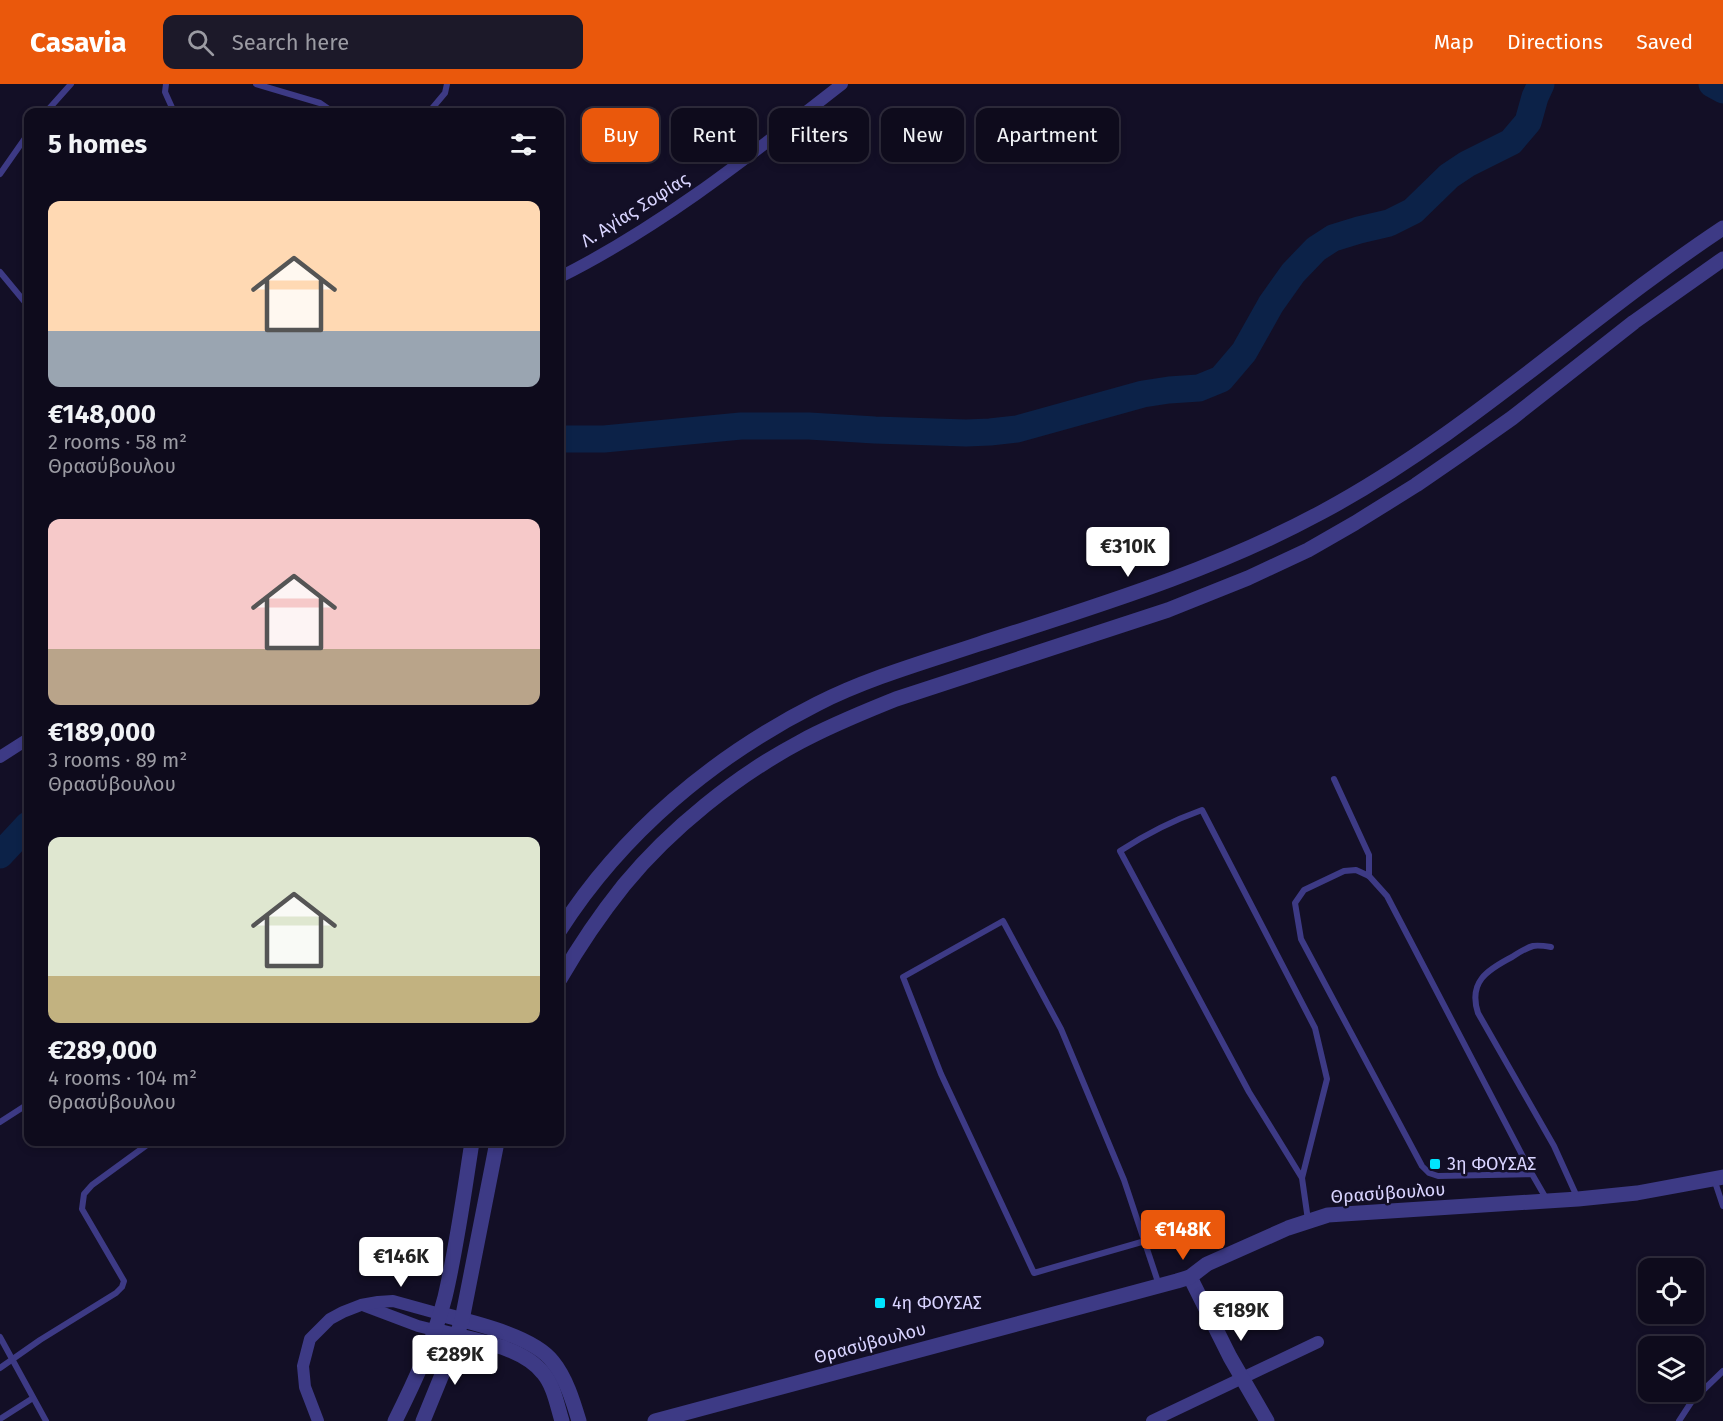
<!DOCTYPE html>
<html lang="en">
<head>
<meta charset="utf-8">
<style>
  :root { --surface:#0e0b1c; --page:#1c1929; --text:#f1f3f6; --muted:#9b9ba3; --line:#2e2b3b; --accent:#ea580c }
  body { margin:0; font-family:"Fira Sans",sans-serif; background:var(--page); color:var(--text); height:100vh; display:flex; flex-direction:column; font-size:22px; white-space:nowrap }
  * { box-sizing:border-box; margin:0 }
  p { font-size:20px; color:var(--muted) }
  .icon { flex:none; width:33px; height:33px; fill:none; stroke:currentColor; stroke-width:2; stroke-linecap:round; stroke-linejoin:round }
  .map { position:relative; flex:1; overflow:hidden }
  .side { position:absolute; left:24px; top:24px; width:540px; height:1038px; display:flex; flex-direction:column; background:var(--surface); border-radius:12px; box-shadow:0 3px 9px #0003,0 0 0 2px var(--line) }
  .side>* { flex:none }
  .guide { position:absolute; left:582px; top:24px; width:570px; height:54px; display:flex; gap:12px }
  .tools { position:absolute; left:1638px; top:1174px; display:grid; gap:12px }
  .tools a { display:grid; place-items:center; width:66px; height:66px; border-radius:12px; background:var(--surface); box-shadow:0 3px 9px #0003,0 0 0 2px var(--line); font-size:30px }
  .price { position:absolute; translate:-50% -51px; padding:0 14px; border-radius:6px; background:#fff; color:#222; font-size:20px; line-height:39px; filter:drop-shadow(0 2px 3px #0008) }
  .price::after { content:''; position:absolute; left:50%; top:36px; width:18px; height:14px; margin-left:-9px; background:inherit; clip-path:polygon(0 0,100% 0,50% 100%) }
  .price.selected { background:var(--accent); color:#fff }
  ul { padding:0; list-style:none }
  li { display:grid; align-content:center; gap:12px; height:318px; padding:0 24px }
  li span { display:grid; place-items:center; height:186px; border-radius:12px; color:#555 }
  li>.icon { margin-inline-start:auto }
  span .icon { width:108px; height:108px; fill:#fffc; stroke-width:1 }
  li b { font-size:26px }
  h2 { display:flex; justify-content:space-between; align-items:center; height:72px; padding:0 24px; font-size:26px }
  .tag { padding:0 21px; border-radius:12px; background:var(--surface); box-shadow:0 3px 9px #0003,0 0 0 2px var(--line); font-size:21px; line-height:54px }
  .tag.selected { background:var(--accent); color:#fff }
  header { display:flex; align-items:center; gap:36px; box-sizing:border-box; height:84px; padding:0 30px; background:var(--accent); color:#fff }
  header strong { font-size:28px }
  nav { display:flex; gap:33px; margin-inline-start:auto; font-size:21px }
  .search { width:420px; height:54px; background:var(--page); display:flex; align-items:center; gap:15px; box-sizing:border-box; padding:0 21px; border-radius:12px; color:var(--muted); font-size:22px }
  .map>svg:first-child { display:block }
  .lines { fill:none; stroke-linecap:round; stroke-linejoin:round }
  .river { stroke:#0c2248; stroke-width:27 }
  .service { stroke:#3d3a85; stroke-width:6 }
  .minor { stroke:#3d3a85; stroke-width:12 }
  .tertiary { stroke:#3d3a85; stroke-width:15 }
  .poi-dot { fill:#00e5ff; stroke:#130f26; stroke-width:2 }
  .labels { text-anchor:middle; stroke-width:5; stroke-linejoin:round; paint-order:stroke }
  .street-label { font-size:18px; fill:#d9d4ff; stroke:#130f26 }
  .poi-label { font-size:18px; fill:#d9d4ff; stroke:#130f26; text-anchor:start }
</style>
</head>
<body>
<header>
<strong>Casavia</strong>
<div class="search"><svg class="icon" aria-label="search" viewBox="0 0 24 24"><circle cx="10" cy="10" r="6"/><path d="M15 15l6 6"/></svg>Search here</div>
<nav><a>Map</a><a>Directions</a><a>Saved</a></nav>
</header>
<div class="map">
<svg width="1723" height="1337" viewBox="0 0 1723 1337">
  <rect width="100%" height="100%" fill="#130f26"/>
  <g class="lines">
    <g class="river">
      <path d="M1712 0 1723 6"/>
      <path d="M560 355H604L741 342H809L875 346 966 349 990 348 1017 345 1143 310 1169 306 1199 304 1221 295 1244 268 1271 220 1293 189 1316 165 1333 154 1359 146 1389 139 1413 127 1449 92 1467 80 1511 58 1528 38 1535 13 1541 0"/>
      <path d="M0 771 28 741"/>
    </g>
    <g class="service">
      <path d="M166 0 165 8 174 28"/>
      <path d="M256 0 320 19 333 28"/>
      <path d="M46 28 71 0"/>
      <path d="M429 28 445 9 447 0"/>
      <path d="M0 90 28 50"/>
      <path d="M0 188 24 217 28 219"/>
      <path d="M1334 695 1369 771V792"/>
      <path d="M1551 863C1545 862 1538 861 1533 862 1526 864 1518 869 1512 873 1487 886 1468 898 1478 929L1554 1062 1578 1115"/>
      <path d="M0 1038 28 1020"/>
      <path d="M1532 1090 1438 1092 1429 1089 1422 1082 1301 855 1295 819 1304 806 1344 787 1356 786 1369 792 1387 812 1532 1090 1547 1116"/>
      <path d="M1302 1094 1249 1008 1120 767C1146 750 1174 736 1202 726L1315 944 1327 995 1302 1094 1308 1136"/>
      <path d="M1714 1095 1723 1122"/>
      <path d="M1145 1157 1034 1189 941 990 903 893 1003 837 1061 945 1124 1096 1159 1201"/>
      <path d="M0 1253 46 1337"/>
      <path d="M0 1284 40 1256 116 1209 122 1203 124 1197 82 1125 84 1110 92 1101 151 1058"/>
      <path d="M0 1335 33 1314"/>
      <path d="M1679 1337 1692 1317 1723 1287"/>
    </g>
    <g class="minor">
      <path d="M560 193C662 142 752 70 842 0"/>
      <path d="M0 673 28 655"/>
      <path d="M365 1222 418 1242 434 1246"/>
      <path d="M318 1337 305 1303 303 1282 310 1255 330 1235 343 1228 361 1221 378 1218 393 1217 440 1230"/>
      <path d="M1152 1337 1318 1258"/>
    </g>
    <g class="tertiary">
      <path d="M560 846C622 749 714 672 817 620 868 594 925 578 979 560 1096 522 1213 487 1322 428 1467 350 1586 235 1723 144"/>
      <path d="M560 895C579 862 600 831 624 801 670 745 736 692 800 658 831 641 864 628 896 615L1168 526 1248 494 1308 466 1355 439 1416 401 1461 370 1512 334 1634 238 1723 175"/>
      <path d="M1190 1193 1230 1273 1267 1337"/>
      <path d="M440 1230C471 1238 534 1252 553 1278 566 1294 573 1317 579 1337"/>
      <path d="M434 1246C469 1256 520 1260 543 1289 554 1302 557 1321 562 1337"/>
      <path d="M395 1337C415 1297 434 1256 445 1213 457 1162 464 1109 472 1058"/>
      <path d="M423 1337 450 1271 462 1236 497 1058"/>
      <path d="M655 1337 1177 1197 1190 1193 1207 1180 1288 1144 1328 1131 1578 1115 1637 1109 1723 1093"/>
    </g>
  </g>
  <g class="poi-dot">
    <rect x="1429" y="1074" width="12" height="12" rx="3"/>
    <rect x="874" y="1213" width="12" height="12" rx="3"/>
  </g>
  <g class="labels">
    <g class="street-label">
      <text transform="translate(635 126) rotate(-32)" y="6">Λ. Αγίας Σοφίας</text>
      <text transform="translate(1388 1109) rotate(-4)" y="6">Θρασύβουλου</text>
      <text transform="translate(870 1259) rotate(-15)" y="6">Θρασύβουλου</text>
    </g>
    <g class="poi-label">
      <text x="1447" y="1086">3η ΦΟΥΣΑΣ</text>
      <text x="892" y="1225">4η ΦΟΥΣΑΣ</text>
    </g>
  </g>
</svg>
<div class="tools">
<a><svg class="icon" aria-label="locate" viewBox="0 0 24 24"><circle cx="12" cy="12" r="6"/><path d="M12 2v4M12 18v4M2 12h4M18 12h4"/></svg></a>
<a><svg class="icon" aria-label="layers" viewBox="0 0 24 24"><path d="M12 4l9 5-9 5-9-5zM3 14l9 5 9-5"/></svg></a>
</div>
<b class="price" style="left:1128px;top:494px">€310K</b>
<b class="price selected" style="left:1183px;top:1177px">€148K</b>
<b class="price" style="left:401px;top:1204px">€146K</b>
<b class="price" style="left:1241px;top:1258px">€189K</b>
<b class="price" style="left:455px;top:1302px">€289K</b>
<div class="guide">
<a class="tag selected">Buy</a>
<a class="tag">Rent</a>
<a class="tag">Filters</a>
<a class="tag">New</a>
<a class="tag">Apartment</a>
</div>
<section class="side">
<h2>5 homes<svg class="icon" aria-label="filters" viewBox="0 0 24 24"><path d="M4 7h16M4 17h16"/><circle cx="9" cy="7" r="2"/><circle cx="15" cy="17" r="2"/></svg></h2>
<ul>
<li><span style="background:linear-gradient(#ffd9b3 70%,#9aa5b1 0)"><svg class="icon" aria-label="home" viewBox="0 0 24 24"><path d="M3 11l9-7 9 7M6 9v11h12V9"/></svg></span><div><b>€148,000</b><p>2 rooms · 58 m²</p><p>Θρασύβουλου</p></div></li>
<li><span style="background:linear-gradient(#f6c9c9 70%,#b9a48a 0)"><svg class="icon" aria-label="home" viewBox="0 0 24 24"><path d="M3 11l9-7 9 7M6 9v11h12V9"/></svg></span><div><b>€189,000</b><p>3 rooms · 89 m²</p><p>Θρασύβουλου</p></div></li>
<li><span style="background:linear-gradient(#dfe7d0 75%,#c2b280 0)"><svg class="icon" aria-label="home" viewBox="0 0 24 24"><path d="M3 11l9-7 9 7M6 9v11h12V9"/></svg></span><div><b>€289,000</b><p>4 rooms · 104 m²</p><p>Θρασύβουλου</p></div></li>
</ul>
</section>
</div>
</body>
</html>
